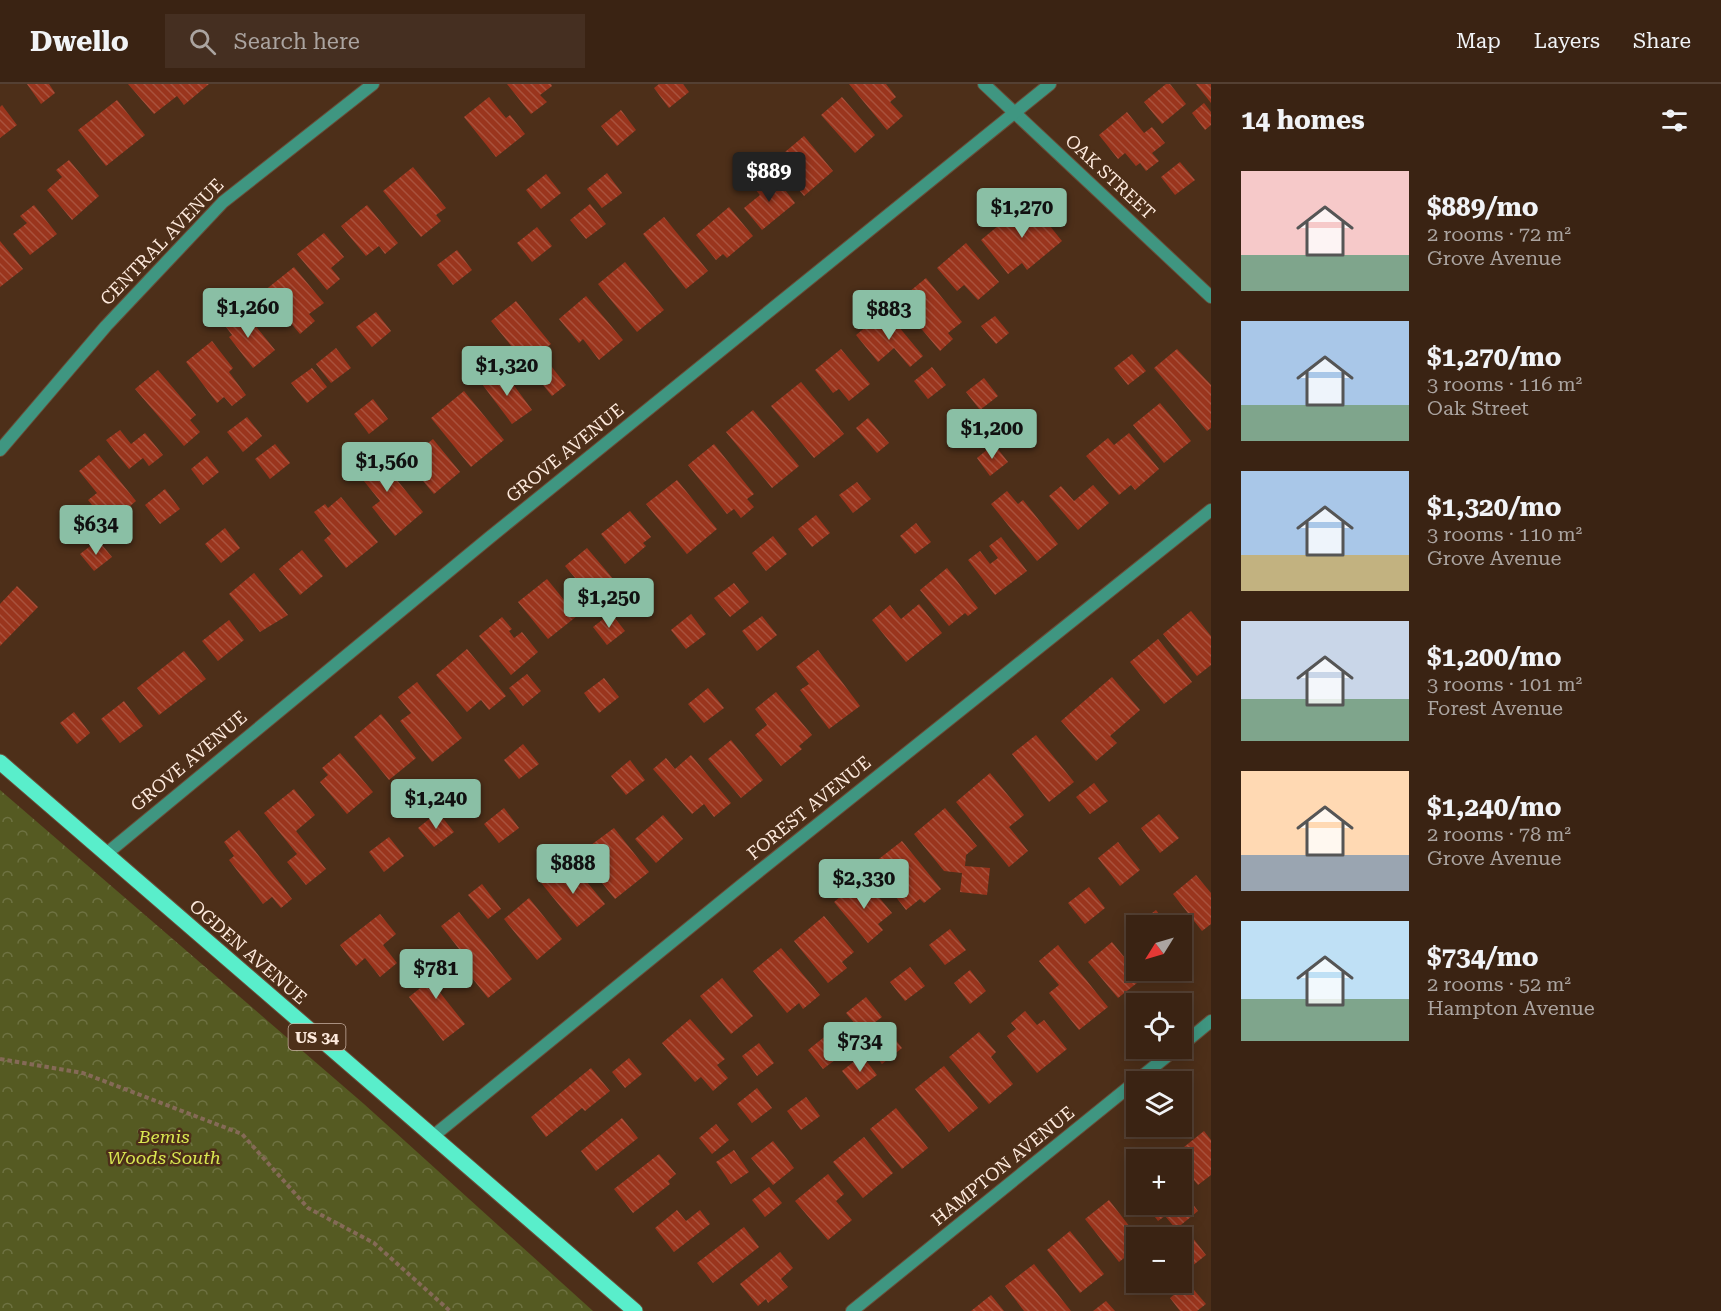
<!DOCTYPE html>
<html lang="en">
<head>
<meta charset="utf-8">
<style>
  :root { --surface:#3a2313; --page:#452f21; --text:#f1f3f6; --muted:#aba4a0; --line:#544033; --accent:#8abfa5 }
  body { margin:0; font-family:"Roboto Serif",serif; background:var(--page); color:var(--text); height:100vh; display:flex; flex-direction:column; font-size:22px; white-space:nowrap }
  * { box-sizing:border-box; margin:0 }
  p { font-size:20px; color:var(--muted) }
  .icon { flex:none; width:33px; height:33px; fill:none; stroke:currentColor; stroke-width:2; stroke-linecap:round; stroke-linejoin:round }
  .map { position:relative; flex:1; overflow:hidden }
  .sheet { display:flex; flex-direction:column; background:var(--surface); width:510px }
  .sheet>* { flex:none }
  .needle { width:39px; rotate:233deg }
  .tools { position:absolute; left:1126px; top:831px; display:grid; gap:12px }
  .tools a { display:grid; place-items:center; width:66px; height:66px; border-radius:0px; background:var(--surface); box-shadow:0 3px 15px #0003,0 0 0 2px var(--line); font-size:30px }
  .price { position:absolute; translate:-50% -51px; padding:0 14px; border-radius:6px; background:var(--accent); color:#111; font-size:20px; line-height:39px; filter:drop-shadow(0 2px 3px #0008) }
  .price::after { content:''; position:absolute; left:50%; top:36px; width:18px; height:14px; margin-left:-9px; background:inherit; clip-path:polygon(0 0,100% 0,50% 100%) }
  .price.active { background:#222; color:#fff }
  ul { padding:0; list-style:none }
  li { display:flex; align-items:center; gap:18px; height:150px; padding:0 30px }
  li span { display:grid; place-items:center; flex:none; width:168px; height:120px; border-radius:0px; color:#555 }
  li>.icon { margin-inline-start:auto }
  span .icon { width:72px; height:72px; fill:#fffc; stroke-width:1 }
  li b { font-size:26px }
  h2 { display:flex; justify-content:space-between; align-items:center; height:72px; padding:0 30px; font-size:26px }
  header { display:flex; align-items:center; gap:36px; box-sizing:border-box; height:84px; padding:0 30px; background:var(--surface); border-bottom:2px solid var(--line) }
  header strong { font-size:28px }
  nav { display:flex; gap:33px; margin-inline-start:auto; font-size:21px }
  .search { width:420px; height:54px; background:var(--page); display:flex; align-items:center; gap:15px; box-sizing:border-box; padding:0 21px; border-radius:0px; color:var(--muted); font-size:22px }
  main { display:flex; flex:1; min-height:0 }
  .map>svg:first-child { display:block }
  .park { fill:url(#park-crowns) }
  .building { fill:url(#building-back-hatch) }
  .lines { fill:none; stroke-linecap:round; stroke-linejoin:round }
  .street-casing { stroke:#694d38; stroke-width:14 }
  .primary-casing { stroke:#694d38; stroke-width:17 }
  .path { stroke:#856a57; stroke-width:4; stroke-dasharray:4.5 3; stroke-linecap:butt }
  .street { stroke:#3f9681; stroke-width:12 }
  .primary { stroke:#59eecb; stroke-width:15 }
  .labels { text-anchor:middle; stroke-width:5; stroke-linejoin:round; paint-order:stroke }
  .shield { fill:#4d2f19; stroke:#c8b1a2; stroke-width:1.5 }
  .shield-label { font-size:16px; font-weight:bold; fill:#fde9dc }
  .street-label { font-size:18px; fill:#fde9dc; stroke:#4d2f19 }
  .park-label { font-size:18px; font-style:italic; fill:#d9e751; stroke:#4d2f19 }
</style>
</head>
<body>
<header>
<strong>Dwello</strong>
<div class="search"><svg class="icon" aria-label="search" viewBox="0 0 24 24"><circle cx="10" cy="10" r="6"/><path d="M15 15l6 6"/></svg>Search here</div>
<nav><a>Map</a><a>Layers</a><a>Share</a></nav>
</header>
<main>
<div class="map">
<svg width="1211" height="1227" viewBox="0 0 1211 1227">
  <defs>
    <pattern id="park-crowns" width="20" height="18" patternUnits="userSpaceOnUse" patternTransform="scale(1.5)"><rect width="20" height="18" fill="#555a22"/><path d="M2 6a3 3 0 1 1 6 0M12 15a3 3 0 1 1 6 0" fill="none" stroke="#6e7242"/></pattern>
    <pattern id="building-back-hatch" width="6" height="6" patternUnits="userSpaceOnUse" patternTransform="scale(1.5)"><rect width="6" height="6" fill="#9a351d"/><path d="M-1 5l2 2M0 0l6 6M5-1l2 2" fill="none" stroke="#a9523d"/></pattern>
  </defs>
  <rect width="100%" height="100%" fill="#4d2f19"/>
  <path class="park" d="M0 706 364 1020 593 1227H0Z"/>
  <g class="building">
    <path d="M27 0H49L55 9 41 20Z"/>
    <path d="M128 0H209L184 21 177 12 154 30Z"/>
    <path d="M507 0H551L552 2 540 11 547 18 531 30Z"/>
    <path d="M659 0H683L689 8 669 24 654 4Z"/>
    <path d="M849 0H886L896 13 890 18 903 32 887 46Z"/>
    <path d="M1166 0H1170L1186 20 1162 40 1144 18Z"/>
    <path d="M1196 0H1211V19Z"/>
    <path d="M489 13 506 34 510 31 525 50 496 73 464 33Z"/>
    <path d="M842 13 875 51 855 69 821 31Z"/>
    <path d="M117 16 145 51 106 82 78 46Z"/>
    <path d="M1204 19 1211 28V41L1205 46 1192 29Z"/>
    <path d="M2 21 17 41 0 54V23Z"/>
    <path d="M621 26 636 46 617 62 601 42Z"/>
    <path d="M1127 28 1144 49 1152 43 1165 59 1152 69 1159 77 1146 87 1140 79 1136 82 1125 69 1118 75 1099 51Z"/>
    <path d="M804 52 833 87 804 112 785 89 796 80 785 68Z"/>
    <path d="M69 76 99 112 72 136 47 106 62 93 56 86Z"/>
    <path d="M1180 78 1195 96 1175 111 1161 93Z"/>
    <path d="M413 83 446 124 436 131 441 137 421 153 383 107Z"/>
    <path d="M607 89 622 109 602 124 587 105Z"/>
    <path d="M546 90 561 109 541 125 526 106Z"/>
    <path d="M773 90 795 119 762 146 744 124 760 111 755 105Z"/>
    <path d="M1029 116 1062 157 1027 186 1022 179 1008 190 981 156Z"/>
    <path d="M590 120 606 140 586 155 570 136Z"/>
    <path d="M34 121 57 150 30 171 13 150 27 139 20 132Z"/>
    <path d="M367 121 398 159 385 170 379 162 366 172 341 142Z"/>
    <path d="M729 123 753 152 727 174 723 170 716 176 696 151Z"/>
    <path d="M664 133 708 187 686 205 643 150Z"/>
    <path d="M537 143 552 162 532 178 517 159Z"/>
    <path d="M324 149 344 173 331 184 340 195 327 206 297 170Z"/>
    <path d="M0 157 23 185 0 203Z"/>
    <path d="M966 159 999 198 978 216 964 201 957 207 937 184Z"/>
    <path d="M457 166 472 186 453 201 437 181Z"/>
    <path d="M625 178 664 226 637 248 598 200Z"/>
    <path d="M294 183 324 219 309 230 315 237 300 250 264 207Z"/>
    <path d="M926 194 962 238 948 249 953 255 940 267 898 217Z"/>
    <path d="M586 212 623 256 599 276 583 255 579 259 559 235Z"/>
    <path d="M516 217 551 260 540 268 566 301 552 312 491 237Z"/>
    <path d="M242 225 275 266 253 284 229 253 232 251 223 239Z"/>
    <path d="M376 228 391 247 372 263 356 243Z"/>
    <path d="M889 231 923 272 910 283 894 264 878 278 856 251 872 238 875 242Z"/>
    <path d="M995 232 1009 249 996 260 981 242Z"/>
    <path d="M212 257 233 284 229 288 246 311 232 322 224 313 217 319 186 278Z"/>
    <path d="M336 264 351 284 331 299 316 280Z"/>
    <path d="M841 265 870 300 849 317 839 305 833 309 815 286Z"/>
    <path d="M1177 265 1211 301V344L1207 347 1154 284Z"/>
    <path d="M1132 270 1146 287 1128 301 1114 284Z"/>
    <path d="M932 283 946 301 928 315 914 297Z"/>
    <path d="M312 284 327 303 307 319 291 299Z"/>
    <path d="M502 285 532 326 512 340 482 300Z"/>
    <path d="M158 286 196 331 190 336 200 348 184 362 135 305Z"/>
    <path d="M984 294 998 312 980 326 966 308Z"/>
    <path d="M801 298 844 350 814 374 771 322Z"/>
    <path d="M464 307 504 356 471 383 431 334Z"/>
    <path d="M373 315 388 335 369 350 354 330Z"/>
    <path d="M1160 319 1191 357 1164 379 1133 341Z"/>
    <path d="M753 326 799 382 772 404 726 348Z"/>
    <path d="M247 333 262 352 243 368 227 348Z"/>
    <path d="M868 334 889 359 877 369 856 344Z"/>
    <path d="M120 346 131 360 145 349 163 371 149 382 143 374 129 385 106 356Z"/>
    <path d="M1129 349 1159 385 1135 406 1131 401 1119 411 1086 372 1108 354 1114 361Z"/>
    <path d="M433 355 460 388 434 410 406 377Z"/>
    <path d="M275 360 290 379 270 395 255 375Z"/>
    <path d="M714 360 754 410 747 415 754 423 741 434 734 425 727 430 688 381Z"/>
    <path d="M994 360 1008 378 990 392 977 374Z"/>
    <path d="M371 364 423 428 395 452 372 423 380 417 351 381Z"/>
    <path d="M99 371 136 417 108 441 88 416 97 409 79 387Z"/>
    <path d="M207 372 219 388 203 401 191 385Z"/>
    <path d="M677 396 717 445 687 470 646 420Z"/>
    <path d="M857 398 871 415 853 429 839 411Z"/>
    <path d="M1093 401 1109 419 1078 446 1049 412 1061 402 1074 417Z"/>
    <path d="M165 405 180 425 160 440 145 421Z"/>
    <path d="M1007 407 1018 420 1023 416 1058 460 1037 477 991 420Z"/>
    <path d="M341 413 378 458 346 484 324 456 331 450 314 428 325 420 328 424Z"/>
    <path d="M630 427 651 453 643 459 646 462 625 480 601 450Z"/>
    <path d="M816 431 830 449 812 463 798 445Z"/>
    <path d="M916 439 931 458 915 470 900 452Z"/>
    <path d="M225 444 240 464 221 479 205 460Z"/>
    <path d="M773 452 787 470 766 487 752 469Z"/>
    <path d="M1001 453 1027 487 995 511 968 476 980 467 990 480 998 474 989 462Z"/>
    <path d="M98 456 112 473 94 487 80 470Z"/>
    <path d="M587 464 614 496 599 508 588 495 581 501 565 482Z"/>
    <path d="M302 466 323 492 300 511 279 485Z"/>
    <path d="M947 484 978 524 968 532 965 529 949 542 920 506Z"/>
    <path d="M254 489 288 531 260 548 229 510Z"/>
    <path d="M547 495 577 532 548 555 518 518Z"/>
    <path d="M734 499 749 518 730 533 714 514Z"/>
    <path d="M17 502 38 523 0 562V520Z"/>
    <path d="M919 520 942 549 906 578 872 536 890 521 901 535Z"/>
    <path d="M1191 527 1211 552V581L1197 592 1163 550Z"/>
    <path d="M611 529 625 547 607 561 593 543Z"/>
    <path d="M691 530 706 550 686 565 671 546Z"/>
    <path d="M762 532 777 551 757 567 742 547Z"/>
    <path d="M502 533 512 545 509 547 514 554 522 548 538 568 511 591 479 552Z"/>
    <path d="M229 536 244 556 218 577 202 557Z"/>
    <path d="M1158 555 1192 598 1164 620 1130 578Z"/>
    <path d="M467 565 506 612 489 626 481 616 467 628 436 591Z"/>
    <path d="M818 566 860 622 829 645 800 606 809 600 796 583Z"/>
    <path d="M184 567 206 595 159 631 137 604Z"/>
    <path d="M527 590 541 607 523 622 509 604Z"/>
    <path d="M1112 593 1140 626 1110 652 1117 659 1096 677 1061 637Z"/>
    <path d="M604 594 619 613 599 629 584 609Z"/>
    <path d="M417 598 462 654 432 678 400 637 411 629 398 613Z"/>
    <path d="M708 604 724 624 704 639 688 620Z"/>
    <path d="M776 608 812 651 799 662 802 665 781 682 755 651 767 641 755 625Z"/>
    <path d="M124 617 143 642 120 659 101 635Z"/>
    <path d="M74 628 90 649 77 660 60 639Z"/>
    <path d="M381 630 416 674 389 696 354 653Z"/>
    <path d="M1036 651 1074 698 1049 718 1012 670Z"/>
    <path d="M731 656 763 696 741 714 708 675Z"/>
    <path d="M523 660 539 680 519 695 504 676Z"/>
    <path d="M340 669 373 708 347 730 320 698 328 691 322 684Z"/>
    <path d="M691 671 731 719 714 733 704 720 692 730 653 685 666 674 675 685Z"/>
    <path d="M630 676 645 696 626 711 611 692Z"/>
    <path d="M990 689 1024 731 1009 743 1028 767 1009 783 956 718Z"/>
    <path d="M1094 699 1108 717 1090 730 1076 713Z"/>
    <path d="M294 705 315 731 296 747 326 785 306 801 287 778 297 770 264 729Z"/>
    <path d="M504 724 519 744 499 759 484 740Z"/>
    <path d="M945 724 977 762 966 771 965 782 990 784 987 811 960 808 962 789 944 787 914 750Z"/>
    <path d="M438 728 454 748 434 763 418 744Z"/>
    <path d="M1159 730 1179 754 1160 769 1141 744Z"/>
    <path d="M663 731 683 755 656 779 635 755Z"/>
    <path d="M614 744 649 788 615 815 593 788 605 779 591 761Z"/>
    <path d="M239 746 292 815 281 824 272 813 263 820 229 776 234 772 224 758Z"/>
    <path d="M389 753 404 772 384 788 369 768Z"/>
    <path d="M902 757 941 805 924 819 920 815 906 826 871 781Z"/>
    <path d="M1118 758 1140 786 1120 802 1098 774Z"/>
    <path d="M573 781 605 820 577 843 538 795 546 788 553 797Z"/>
    <path d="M1196 791 1211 809V840L1202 847 1173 810Z"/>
    <path d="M863 794 892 829 878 840 883 846 868 859 834 818Z"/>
    <path d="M482 800 501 825 488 835 468 811Z"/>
    <path d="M1089 803 1105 824 1085 840 1068 819Z"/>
    <path d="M529 814 562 855 537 876 504 835Z"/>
    <path d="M1156 826 1168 842H1137V852L1132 845Z"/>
    <path d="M459 828 512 895 488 914 457 875 463 870 441 842Z"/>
    <path d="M380 830 396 850 383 861 397 879 380 893 365 874 356 882 340 861Z"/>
    <path d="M824 832 854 868 842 878 847 884 828 899 794 857Z"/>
    <path d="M950 845 966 866 945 881 929 861Z"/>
    <path d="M1112 858 1142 895 1118 914 1088 878Z"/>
    <path d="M1058 861 1108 923 1079 946 1049 909 1059 901 1039 877Z"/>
    <path d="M781 864 820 911 803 925 799 919 787 929 753 887Z"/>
    <path d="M437 869 451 888 434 901 465 940 443 957 409 913 429 897 419 884Z"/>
    <path d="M910 883 925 902 905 917 890 898Z"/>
    <path d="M970 886 986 907 970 920 954 899Z"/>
    <path d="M722 894 753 932 731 950 700 912Z"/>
    <path d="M866 913 882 933 862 948 846 929Z"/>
    <path d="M1025 927 1037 941 1044 936 1067 965 1037 989 1007 952 1016 945 1011 939Z"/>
    <path d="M690 935 725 975 717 981 728 994 713 1007 701 993 695 998 662 959Z"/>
    <path d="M887 945 902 964 882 980 867 960Z"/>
    <path d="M979 948 996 968 991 973 1013 1000 989 1020 949 973Z"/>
    <path d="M828 950 843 970 823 985 808 966Z"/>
    <path d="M759 959 774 979 757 992 742 972Z"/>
    <path d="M862 971 877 991 857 1006 842 987Z"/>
    <path d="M629 974 642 990 625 1004 612 988Z"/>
    <path d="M944 982 978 1024 949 1048 915 1005Z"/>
    <path d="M591 984 610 1007 585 1027 582 1024 546 1053 531 1033Z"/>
    <path d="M757 1004 772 1024 752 1039 737 1020Z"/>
    <path d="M806 1013 820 1032 801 1046 787 1027Z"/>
    <path d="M896 1024 928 1064 902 1085 870 1045Z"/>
    <path d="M622 1034 638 1054 596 1087 581 1067Z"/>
    <path d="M716 1040 729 1056 712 1070 699 1054Z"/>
    <path d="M1204 1047 1211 1056V1091L1198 1101 1182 1081V1076L1174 1071Z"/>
    <path d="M864 1053 893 1089 863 1114 833 1078Z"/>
    <path d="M773 1057 794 1084 773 1101 751 1074Z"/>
    <path d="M734 1066 749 1088 731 1100 716 1078Z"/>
    <path d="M659 1070 676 1090 668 1097 670 1100 633 1129 614 1105Z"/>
    <path d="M828 1090 844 1110 836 1117 852 1136 828 1156 795 1117Z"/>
    <path d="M769 1103 782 1119 765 1133 752 1116Z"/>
    <path d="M1182 1106 1198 1127 1176 1145 1165 1132 1158 1137 1145 1120H1182Z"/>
    <path d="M1109 1116 1137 1152V1164L1119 1178 1085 1135Z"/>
    <path d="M677 1126 686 1137 700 1126 710 1140 674 1168 655 1144Z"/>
    <path d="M744 1143 759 1163 713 1199 697 1179Z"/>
    <path d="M1070 1147 1104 1190 1080 1209 1047 1166Z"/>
    <path d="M1189 1149 1206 1171 1187 1186 1182 1179V1155Z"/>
    <path d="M780 1168 793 1184 781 1195 788 1203 768 1219 766 1215 758 1222 740 1200Z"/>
    <path d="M1034 1180 1071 1227H1024L1005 1202Z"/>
    <path d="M1188 1199 1206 1220 1197 1227H1180L1170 1214Z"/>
    <path d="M991 1211 1004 1227H971Z"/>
    <path d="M1106 1217 1115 1227H1093Z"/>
  </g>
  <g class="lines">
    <defs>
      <g id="street">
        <path d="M984 0 1211 213"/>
        <path d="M0 366 106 242 223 118 373 0"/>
        <path d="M106 770 489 454 1050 0"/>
        <path d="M1182 961 1211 937"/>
        <path d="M432 1053 743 800 1211 426"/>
        <path d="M852 1227 1177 964"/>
      </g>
      <path id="primary" d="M0 678 635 1227"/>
    </defs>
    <use href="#street" class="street-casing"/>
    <use href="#primary" class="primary-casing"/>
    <path class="path" d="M0 975 83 989 242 1050 308 1124 374 1159 450 1227"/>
    <use href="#street" class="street"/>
    <use href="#primary" class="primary"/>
  </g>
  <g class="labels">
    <rect class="shield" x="288.5" y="940" width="57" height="26" rx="4.5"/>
    <g class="shield-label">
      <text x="317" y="959">US 34</text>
    </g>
    <g class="street-label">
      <text transform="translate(1110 93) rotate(43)" y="6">OAK STREET</text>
      <text transform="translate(162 158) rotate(-46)" y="6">CENTRAL AVENUE</text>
      <text transform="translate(565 369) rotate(-39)" y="6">GROVE AVENUE</text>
      <text transform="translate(189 677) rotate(-40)" y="6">GROVE AVENUE</text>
      <text transform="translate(809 724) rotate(-39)" y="6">FOREST AVENUE</text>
      <text transform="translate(248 868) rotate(41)" y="6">OGDEN AVENUE</text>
      <text transform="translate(1003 1082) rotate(-39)" y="6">HAMPTON AVENUE</text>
    </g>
    <g class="park-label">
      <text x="164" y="1059">Bemis<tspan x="164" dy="21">Woods South</tspan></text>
    </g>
  </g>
</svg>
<div class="tools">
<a><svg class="needle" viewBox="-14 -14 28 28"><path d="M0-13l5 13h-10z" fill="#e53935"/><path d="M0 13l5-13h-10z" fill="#aba4a0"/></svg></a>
<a><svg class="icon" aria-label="locate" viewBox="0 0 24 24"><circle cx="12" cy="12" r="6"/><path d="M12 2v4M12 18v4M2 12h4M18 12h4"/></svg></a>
<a><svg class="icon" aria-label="layers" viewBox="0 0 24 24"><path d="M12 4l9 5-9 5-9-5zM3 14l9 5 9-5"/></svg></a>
<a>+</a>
<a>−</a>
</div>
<b class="price active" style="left:769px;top:119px">$889</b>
<b class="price" style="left:1022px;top:155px">$1,270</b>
<b class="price" style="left:248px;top:255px">$1,260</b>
<b class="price" style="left:889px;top:257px">$883</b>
<b class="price" style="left:507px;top:313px">$1,320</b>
<b class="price" style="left:992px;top:376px">$1,200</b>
<b class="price" style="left:387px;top:409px">$1,560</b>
<b class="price" style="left:96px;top:472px">$634</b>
<b class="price" style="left:609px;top:545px">$1,250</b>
<b class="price" style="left:436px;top:746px">$1,240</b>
<b class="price" style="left:573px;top:811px">$888</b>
<b class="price" style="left:864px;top:826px">$2,330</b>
<b class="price" style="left:436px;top:916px">$781</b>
<b class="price" style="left:860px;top:989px">$734</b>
</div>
<section class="sheet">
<h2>14 homes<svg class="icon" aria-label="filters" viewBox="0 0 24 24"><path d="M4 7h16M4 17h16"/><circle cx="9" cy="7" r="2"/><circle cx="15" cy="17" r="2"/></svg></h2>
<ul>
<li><span style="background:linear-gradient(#f6c9c9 70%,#7fa58c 0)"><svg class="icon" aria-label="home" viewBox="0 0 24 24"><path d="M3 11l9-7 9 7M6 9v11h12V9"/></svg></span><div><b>$889/mo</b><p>2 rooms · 72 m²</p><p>Grove Avenue</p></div></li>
<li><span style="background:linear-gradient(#a9c7e8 70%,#7fa58c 0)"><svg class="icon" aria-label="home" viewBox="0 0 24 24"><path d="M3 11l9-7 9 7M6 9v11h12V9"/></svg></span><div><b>$1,270/mo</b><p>3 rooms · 116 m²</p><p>Oak Street</p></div></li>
<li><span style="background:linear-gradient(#a9c7e8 70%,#c2b280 0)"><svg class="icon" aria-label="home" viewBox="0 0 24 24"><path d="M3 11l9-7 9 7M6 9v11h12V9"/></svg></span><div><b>$1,320/mo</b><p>3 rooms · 110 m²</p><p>Grove Avenue</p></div></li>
<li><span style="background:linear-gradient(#c9d6e8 65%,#7fa58c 0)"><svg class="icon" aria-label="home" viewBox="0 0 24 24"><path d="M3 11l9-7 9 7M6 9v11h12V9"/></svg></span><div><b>$1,200/mo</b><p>3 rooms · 101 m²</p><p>Forest Avenue</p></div></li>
<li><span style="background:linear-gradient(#ffd9b3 70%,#9aa5b1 0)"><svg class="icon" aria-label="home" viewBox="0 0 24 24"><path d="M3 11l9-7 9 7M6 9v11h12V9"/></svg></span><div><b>$1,240/mo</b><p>2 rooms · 78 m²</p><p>Grove Avenue</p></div></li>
<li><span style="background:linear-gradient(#bfe0f5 65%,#7fa58c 0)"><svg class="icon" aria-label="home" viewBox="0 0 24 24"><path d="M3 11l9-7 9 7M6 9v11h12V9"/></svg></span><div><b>$734/mo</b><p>2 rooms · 52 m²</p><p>Hampton Avenue</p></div></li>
</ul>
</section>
</main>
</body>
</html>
